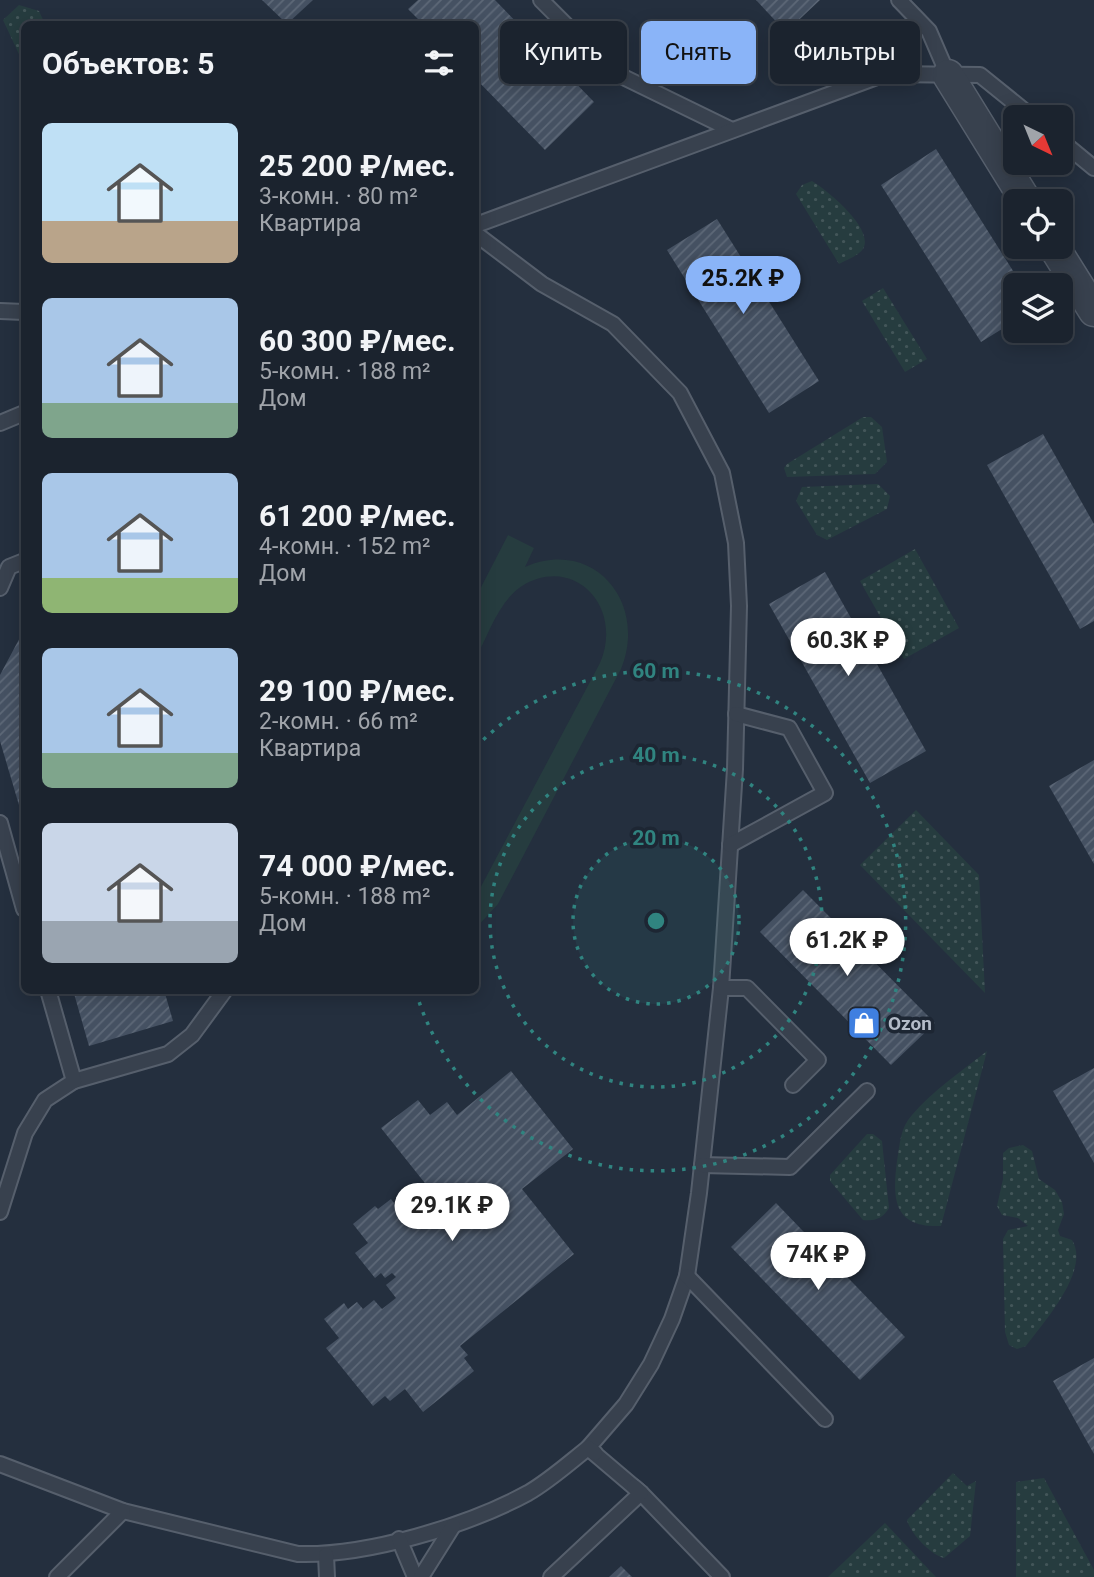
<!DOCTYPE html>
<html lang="ru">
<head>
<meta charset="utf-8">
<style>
  :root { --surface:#1b232e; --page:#282f3a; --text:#f1f3f6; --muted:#a0a4aa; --line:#39404a; --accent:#8ab4f8 }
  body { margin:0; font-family:Roboto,sans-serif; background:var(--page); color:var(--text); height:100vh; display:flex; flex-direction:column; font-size:26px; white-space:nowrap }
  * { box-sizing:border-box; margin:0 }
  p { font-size:23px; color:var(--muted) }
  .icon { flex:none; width:38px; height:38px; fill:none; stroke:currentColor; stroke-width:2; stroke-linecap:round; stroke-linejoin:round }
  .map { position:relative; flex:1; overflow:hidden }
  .details { position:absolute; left:21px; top:21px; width:458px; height:973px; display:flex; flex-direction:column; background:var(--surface); border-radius:10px; box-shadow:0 4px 18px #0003,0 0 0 2px var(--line) }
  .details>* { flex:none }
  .guide { position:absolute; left:500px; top:21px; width:488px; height:63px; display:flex; gap:14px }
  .needle { width:46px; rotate:137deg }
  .fabs { position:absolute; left:1003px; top:105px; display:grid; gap:14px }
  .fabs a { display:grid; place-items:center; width:70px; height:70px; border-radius:10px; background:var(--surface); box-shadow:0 4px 18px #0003,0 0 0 2px var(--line); font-size:35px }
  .price { position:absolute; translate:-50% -60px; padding:0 16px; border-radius:24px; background:#fff; color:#222; font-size:23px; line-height:46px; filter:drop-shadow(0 2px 4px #0008) }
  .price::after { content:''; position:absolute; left:50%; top:42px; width:21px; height:16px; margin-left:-10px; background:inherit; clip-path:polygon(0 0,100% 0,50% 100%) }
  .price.on { background:var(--accent); color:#111 }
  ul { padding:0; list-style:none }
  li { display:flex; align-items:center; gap:21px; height:175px; padding:0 21px }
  li span { display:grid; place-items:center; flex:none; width:196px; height:140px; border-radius:10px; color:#555 }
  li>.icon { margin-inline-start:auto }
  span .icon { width:84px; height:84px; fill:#fffc; stroke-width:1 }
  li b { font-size:30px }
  h2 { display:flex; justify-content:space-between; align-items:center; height:84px; padding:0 21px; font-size:30px }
  .tag { padding:0 24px; border-radius:10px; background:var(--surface); box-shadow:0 4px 18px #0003,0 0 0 2px var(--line); font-size:24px; line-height:63px }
  .tag.on { background:var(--accent); color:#111 }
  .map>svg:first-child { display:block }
  .park { fill:url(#park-dots) }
  .pitch { fill:#263c3f }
  .building { fill:url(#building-hatch) }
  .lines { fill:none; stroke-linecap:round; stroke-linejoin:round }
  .service-casing { stroke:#565f6c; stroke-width:18 }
  .minor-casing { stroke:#565f6c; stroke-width:33 }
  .service { stroke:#38414e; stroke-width:14 }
  .minor { stroke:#38414e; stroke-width:30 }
  .ring { fill:none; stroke:#308480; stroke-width:3.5; stroke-dasharray:3.5 7 }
  .labels { text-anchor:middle; stroke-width:7; stroke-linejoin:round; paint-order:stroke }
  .poi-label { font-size:19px; font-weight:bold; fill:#b4bcc9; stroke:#1d2633; text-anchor:start }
  .centre { fill:#308480; stroke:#1d2633; stroke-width:3.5 }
  .ring-label { font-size:21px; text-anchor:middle; font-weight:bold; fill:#308480; stroke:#1d2633; stroke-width:7; stroke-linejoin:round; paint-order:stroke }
</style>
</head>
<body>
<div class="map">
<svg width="1094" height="1577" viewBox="0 0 1094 1577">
  <defs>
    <pattern id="park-dots" width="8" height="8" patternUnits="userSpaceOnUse" patternTransform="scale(1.75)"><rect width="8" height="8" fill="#263c3f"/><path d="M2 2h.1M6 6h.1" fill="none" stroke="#435659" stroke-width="1.8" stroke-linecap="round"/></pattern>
    <pattern id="building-hatch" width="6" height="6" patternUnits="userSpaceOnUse" patternTransform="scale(1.75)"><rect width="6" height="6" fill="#455162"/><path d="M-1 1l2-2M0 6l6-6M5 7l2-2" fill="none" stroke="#5d6877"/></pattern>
  </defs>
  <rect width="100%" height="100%" fill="#242f3e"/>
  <g class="park">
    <path d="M19 5 39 11 45 24H24V65L3 20Z"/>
    <path d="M700 26 712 28 738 67 736 79 731 82 689 64 687 58Z"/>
    <path d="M812 181C827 190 875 229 863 249 858 256 846 260 839 264L796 194 802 185Z"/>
    <path d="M883 288 927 359 905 372 862 301Z"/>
    <path d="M863 417H871L882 427 887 462 875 474 787 477 784 468 787 464Z"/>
    <path d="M878 484 890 496 887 509 827 540 817 535 796 501 802 487Z"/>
    <path d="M915 549 959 628 904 659 860 581Z"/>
    <path d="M916 810 979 875 985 993 860 865Z"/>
    <path d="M987 1051 941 1226C894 1228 892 1200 897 1161 900 1144 900 1128 912 1115 932 1091 962 1071 987 1051Z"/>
    <path d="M867 1134H873L882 1141 889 1208C882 1219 875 1221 863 1220L830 1181V1175Z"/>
    <path d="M1023 1145 1032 1151 1039 1179 1055 1190 1062 1202 1064 1214 1058 1230 1060 1236 1072 1240C1091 1270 1043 1323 1026 1346L1017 1349 1009 1345 1005 1332 1003 1239 1008 1230 1028 1226 1018 1218 1002 1215 997 1206 1003 1179V1153L1009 1148Z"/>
    <path d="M953 1473 967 1486 976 1481 970 1536 944 1558C931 1555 910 1533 907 1520Z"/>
    <path d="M1044 1478 1094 1570V1577H1016V1482Z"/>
    <path d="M885 1523 936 1577H828Z"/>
  </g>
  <path class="pitch" d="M508 535 534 548 525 567C594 537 648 603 621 669L498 904 476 928V896L600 663C624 607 574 554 522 586 499 601 488 635 476 658V597Z"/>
  <g class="building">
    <path d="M262 0H313L287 24Z"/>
    <path d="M418 0H495L594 102 545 150 476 79V24H423L408 9Z"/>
    <path d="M756 0H820L786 32Z"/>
    <path d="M936 149 1022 285H1015V321L981 342 881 185Z"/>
    <path d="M717 219 819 381 769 413 667 250Z"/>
    <path d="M1043 434 1094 524V621L1080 629 987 465Z"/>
    <path d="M825 572 926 751 870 783 769 604Z"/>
    <path d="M24 630V822L0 741V675Z"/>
    <path d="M1094 760V864L1049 786Z"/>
    <path d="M803 890 935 1023 891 1065 760 932Z"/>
    <path d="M73 990H164L173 1021 89 1046Z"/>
    <path d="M1094 1068V1163L1053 1091Z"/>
    <path d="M511 1071 573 1149 522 1189 574 1254 460 1346 468 1355 464 1358 474 1371 423 1412 405 1389 390 1401 385 1396 373 1406 326 1348 339 1338 324 1319 344 1303 348 1309 357 1302 363 1309 374 1300 382 1309 396 1298 386 1285 396 1277 392 1273 385 1278 381 1273 375 1278 355 1253 368 1243 353 1224 375 1206 378 1209 391 1199 400 1211 409 1204 416 1212 436 1197 381 1128 418 1100 430 1115 447 1102 457 1115Z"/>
    <path d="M776 1203 905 1337 860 1380 731 1247Z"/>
    <path d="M1094 1358V1454L1053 1381Z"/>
    <path d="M621 1566 632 1577H609Z"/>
  </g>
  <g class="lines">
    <defs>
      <g id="service">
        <path d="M541 0 613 72 732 130"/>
        <path d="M899 0 929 31 948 75"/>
        <path d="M1060 140 1094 168"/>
        <path d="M476 225 885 74 980 75 1032 117"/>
        <path d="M476 234 542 284 613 324 680 393 722 473 736 543 739 606 735 769 721 988 699 1193 687 1276 672 1319 651 1364 626 1404 588 1448 641 1493 722 1577"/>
        <path d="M0 311 24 312"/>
        <path d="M0 423 24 413"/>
        <path d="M0 588 9 567 24 561"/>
        <path d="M0 823 24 909"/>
        <path d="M730 845 825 793 789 728 736 714"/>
        <path d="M721 988H747L818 1060 793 1085"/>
        <path d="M74 1081 168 1054 192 1035 225 990"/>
        <path d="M702 1165 790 1167 867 1091"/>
        <path d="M0 1212 25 1133 45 1100 74 1081 48 990"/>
        <path d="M687 1276 825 1419"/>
        <path d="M0 1464 123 1511 298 1554C367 1556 467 1526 528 1493 549 1481 569 1463 588 1448L595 1453"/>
        <path d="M399 1539 415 1577"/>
        <path d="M326 1555 327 1577"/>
        <path d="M57 1577 123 1511"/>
        <path d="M421 1577 453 1526"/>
        <path d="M551 1577 641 1493 634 1487"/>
      </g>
      <g id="minor">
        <path d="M948 75 1026 201"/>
        <path d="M1054 247 1094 311"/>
      </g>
    </defs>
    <use href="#service" class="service-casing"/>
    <use href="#minor" class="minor-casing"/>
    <use href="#service" class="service"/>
    <use href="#minor" class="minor"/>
  </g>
  <circle cx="656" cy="921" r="83" fill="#308480" fill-opacity=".12"/>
  <g class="ring">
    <circle cx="656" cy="921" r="83"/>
    <circle cx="656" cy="921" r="166"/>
    <path d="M476 747A250 250 0 1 1 416 992"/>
  </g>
  <defs>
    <symbol id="shop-square" viewBox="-11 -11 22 22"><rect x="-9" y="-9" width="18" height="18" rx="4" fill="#3f7fe0" stroke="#1d2633"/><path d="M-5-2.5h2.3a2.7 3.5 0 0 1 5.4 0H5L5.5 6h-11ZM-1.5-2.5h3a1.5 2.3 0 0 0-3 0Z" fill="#fff"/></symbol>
  </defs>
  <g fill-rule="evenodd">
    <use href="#shop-square" x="845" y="1004" width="38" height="38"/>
  </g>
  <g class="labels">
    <g class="poi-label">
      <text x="888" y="1030">Ozon</text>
    </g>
  </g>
  <circle cx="656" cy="921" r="10" class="centre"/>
  <g class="ring-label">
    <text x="656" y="678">60 m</text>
    <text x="656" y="762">40 m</text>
    <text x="656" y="845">20 m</text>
  </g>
</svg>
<div class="fabs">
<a><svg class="needle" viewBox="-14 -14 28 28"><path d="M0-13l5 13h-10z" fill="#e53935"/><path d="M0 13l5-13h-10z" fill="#a0a4aa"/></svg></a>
<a><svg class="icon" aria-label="locate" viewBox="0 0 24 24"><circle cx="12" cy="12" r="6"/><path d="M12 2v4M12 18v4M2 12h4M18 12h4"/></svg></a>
<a><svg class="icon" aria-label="layers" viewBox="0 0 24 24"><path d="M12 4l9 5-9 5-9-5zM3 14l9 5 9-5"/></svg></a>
</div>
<b class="price on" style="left:743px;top:316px">25.2K ₽</b>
<b class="price" style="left:848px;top:678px">60.3K ₽</b>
<b class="price" style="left:847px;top:978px">61.2K ₽</b>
<b class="price" style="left:452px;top:1243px">29.1K ₽</b>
<b class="price" style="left:818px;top:1292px">74K ₽</b>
<div class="guide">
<a class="tag">Купить</a>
<a class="tag on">Снять</a>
<a class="tag">Фильтры</a>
</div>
<section class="details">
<h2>Объектов: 5<svg class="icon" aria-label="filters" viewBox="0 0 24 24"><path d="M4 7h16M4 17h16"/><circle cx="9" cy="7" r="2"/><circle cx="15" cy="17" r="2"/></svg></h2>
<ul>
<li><span style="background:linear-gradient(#bfe0f5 70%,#b9a48a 0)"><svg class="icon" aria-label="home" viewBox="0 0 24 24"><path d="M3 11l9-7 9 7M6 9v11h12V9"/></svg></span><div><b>25 200 ₽/мес.</b><p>3-комн. · 80 m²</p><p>Квартира</p></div></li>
<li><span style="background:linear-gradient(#a9c7e8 75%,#7fa58c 0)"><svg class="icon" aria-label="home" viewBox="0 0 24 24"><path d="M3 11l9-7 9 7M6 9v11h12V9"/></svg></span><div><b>60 300 ₽/мес.</b><p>5-комн. · 188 m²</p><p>Дом</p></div></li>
<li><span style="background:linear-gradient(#a9c7e8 75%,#8fb573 0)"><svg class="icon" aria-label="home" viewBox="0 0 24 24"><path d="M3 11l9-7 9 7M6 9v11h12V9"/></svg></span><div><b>61 200 ₽/мес.</b><p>4-комн. · 152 m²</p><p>Дом</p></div></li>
<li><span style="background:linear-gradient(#a9c7e8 75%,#7fa58c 0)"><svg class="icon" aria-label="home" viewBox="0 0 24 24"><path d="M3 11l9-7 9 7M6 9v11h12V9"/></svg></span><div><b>29 100 ₽/мес.</b><p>2-комн. · 66 m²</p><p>Квартира</p></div></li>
<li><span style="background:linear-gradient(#c9d6e8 70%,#9aa5b1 0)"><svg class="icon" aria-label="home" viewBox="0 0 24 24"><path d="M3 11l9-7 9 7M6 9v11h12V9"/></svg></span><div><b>74 000 ₽/мес.</b><p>5-комн. · 188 m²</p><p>Дом</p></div></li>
</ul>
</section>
</div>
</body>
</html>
